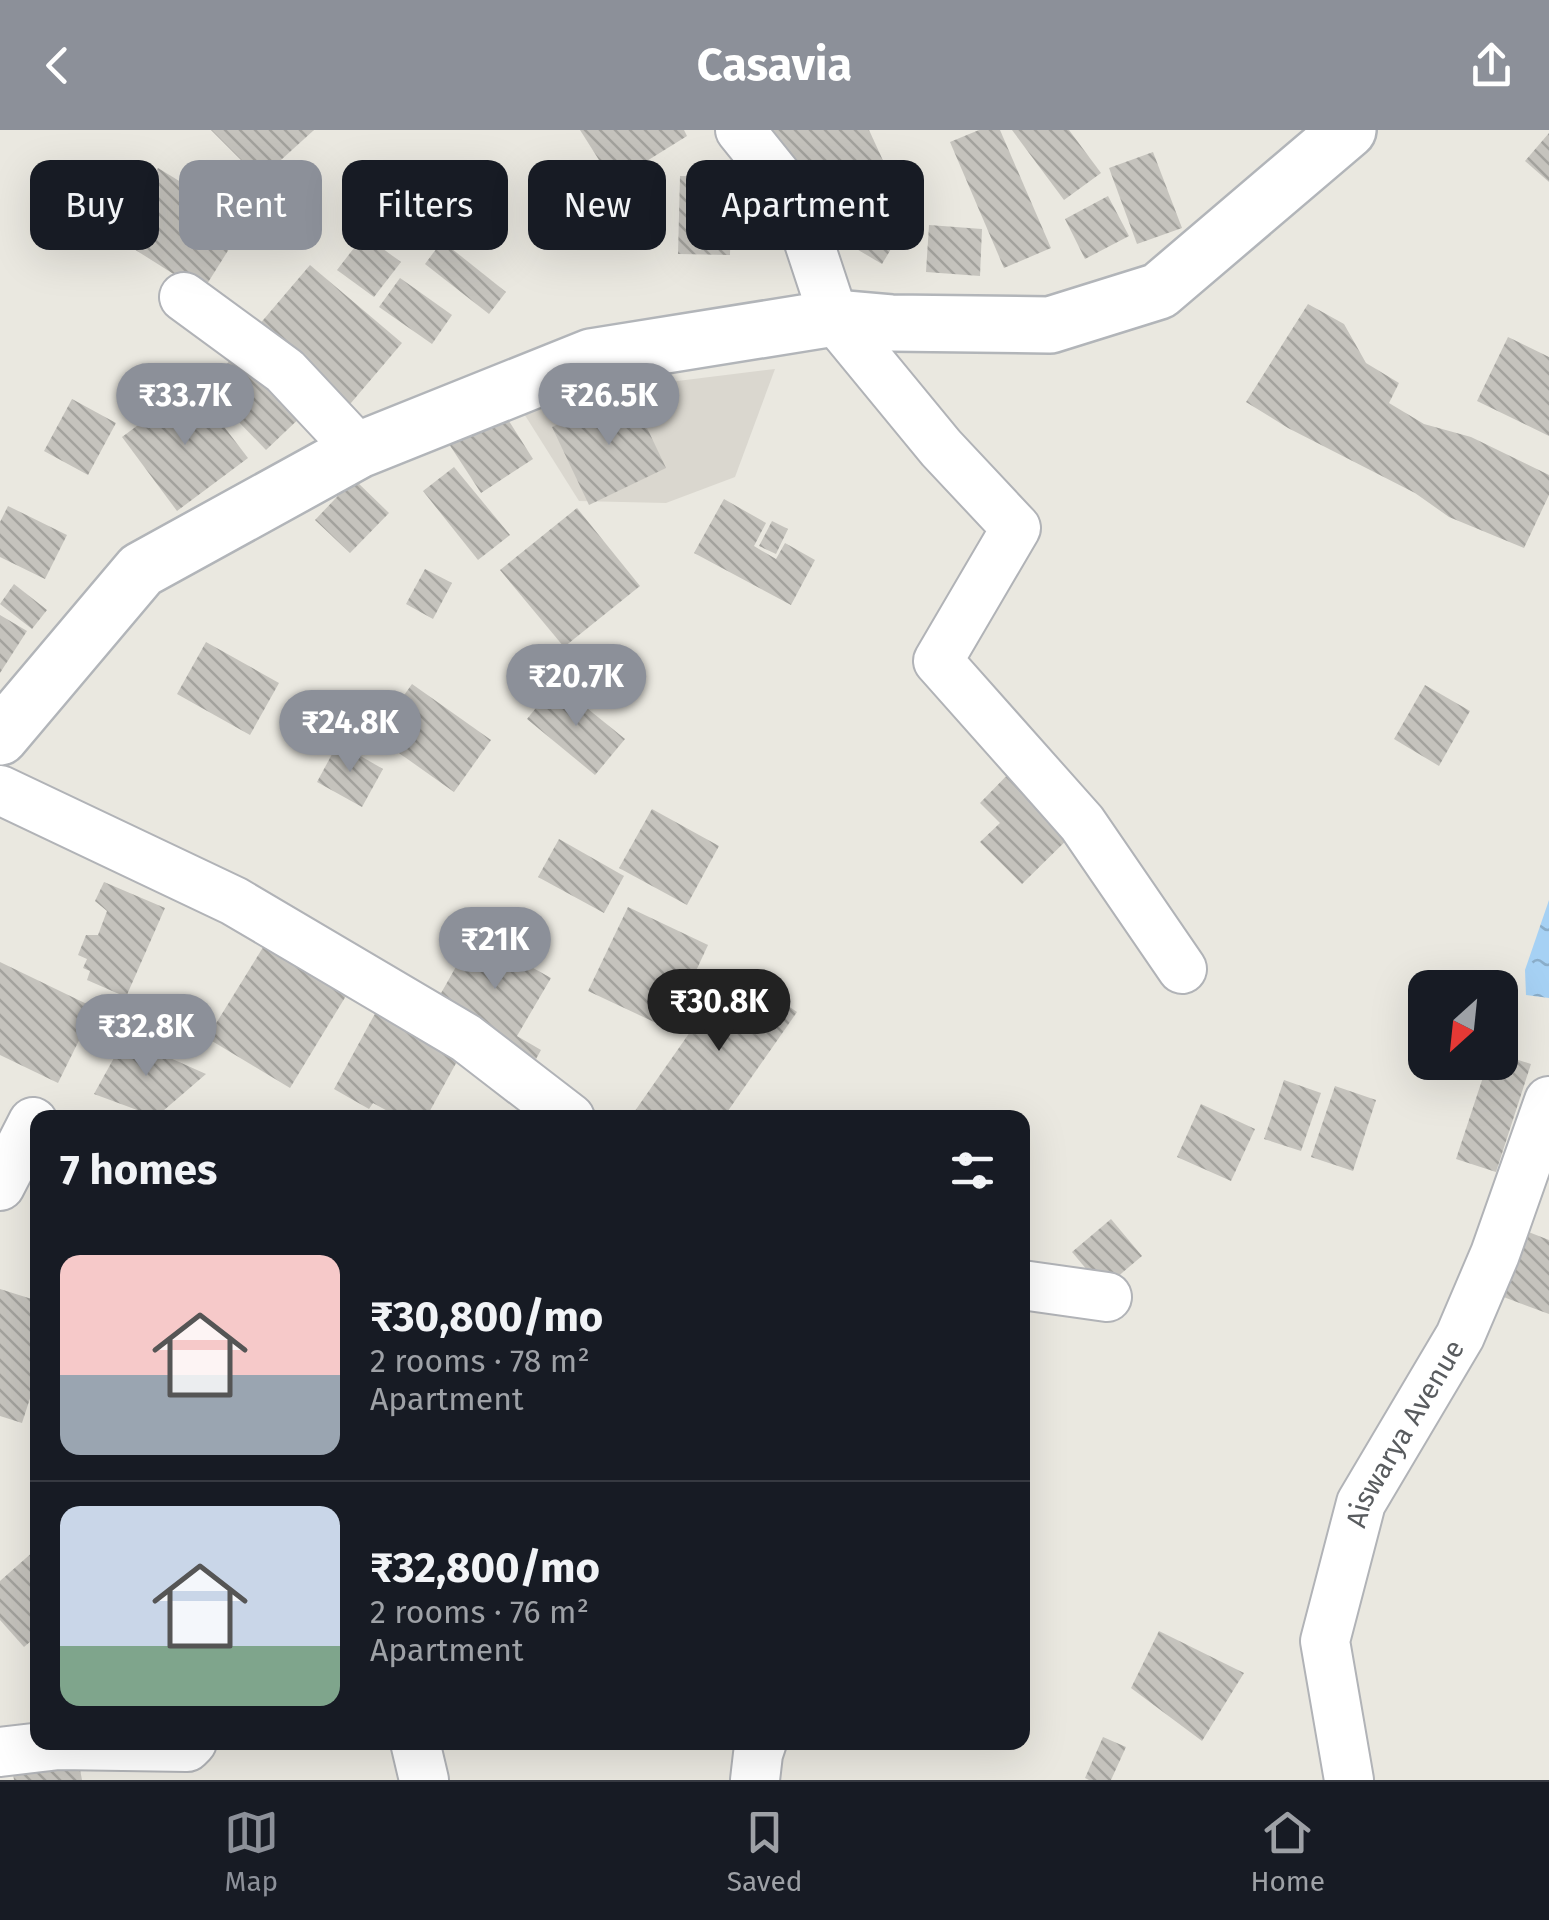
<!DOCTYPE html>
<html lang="en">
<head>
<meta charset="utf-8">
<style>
  :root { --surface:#171b24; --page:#242831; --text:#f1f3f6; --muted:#9ea1a6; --line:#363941; --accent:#8c9099 }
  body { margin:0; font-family:"Fira Sans",sans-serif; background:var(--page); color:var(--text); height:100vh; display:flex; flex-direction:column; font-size:38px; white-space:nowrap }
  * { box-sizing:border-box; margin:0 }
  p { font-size:32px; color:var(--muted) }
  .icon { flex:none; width:55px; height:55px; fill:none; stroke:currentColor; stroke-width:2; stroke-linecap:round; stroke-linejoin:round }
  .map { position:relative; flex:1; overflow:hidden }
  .panel { position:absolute; left:30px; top:980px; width:1000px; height:640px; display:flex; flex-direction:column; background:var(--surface); border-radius:20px; box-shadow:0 10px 40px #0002 }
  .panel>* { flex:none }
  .top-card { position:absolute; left:30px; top:30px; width:1000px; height:90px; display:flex; gap:20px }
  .needle { width:65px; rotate:207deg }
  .tools { position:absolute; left:1408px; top:840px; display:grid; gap:20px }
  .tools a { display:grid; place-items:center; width:110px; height:110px; border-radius:20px; background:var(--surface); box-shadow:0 10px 40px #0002; font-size:50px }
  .price { position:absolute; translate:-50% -85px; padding:0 22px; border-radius:35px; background:var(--accent); color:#fff; font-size:32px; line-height:65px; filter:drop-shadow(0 2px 5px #0008) }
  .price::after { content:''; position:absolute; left:50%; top:60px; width:30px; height:22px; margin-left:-15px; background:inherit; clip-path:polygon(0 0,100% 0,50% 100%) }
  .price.selected { background:#222; color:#fff }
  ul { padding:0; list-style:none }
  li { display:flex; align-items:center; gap:30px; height:250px; padding:0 30px }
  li+li { border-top:2px solid var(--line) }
  li span { display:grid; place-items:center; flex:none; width:280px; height:200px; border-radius:20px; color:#555 }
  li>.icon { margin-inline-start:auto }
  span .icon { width:120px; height:120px; fill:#fffc; stroke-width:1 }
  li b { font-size:42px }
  h2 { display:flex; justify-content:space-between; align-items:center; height:120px; padding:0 30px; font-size:42px }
  .pill { padding:0 35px; border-radius:20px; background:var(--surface); box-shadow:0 10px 40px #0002; font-size:35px; line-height:90px }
  .pill.selected { background:var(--accent); color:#fff }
  header { display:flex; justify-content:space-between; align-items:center; height:130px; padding:0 30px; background:var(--accent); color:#fff; font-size:45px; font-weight:700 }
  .menu { display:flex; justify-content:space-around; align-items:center; height:140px; border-top:2px solid var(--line); background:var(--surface); font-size:28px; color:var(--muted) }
  .menu a { display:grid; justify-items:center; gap:5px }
  .menu .selected { color:var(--accent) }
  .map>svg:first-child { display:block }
  .education { fill:#dad7cf }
  .water { fill:url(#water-ripples) }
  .building { fill:url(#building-back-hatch) }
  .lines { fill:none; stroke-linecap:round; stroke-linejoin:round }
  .street-casing { stroke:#b1b3b7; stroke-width:52 }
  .secondary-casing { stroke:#b2b5b9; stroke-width:60 }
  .street { stroke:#fff; stroke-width:48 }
  .secondary { stroke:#fff; stroke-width:55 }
  .labels { text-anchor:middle; stroke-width:8; stroke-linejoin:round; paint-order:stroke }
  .street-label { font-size:28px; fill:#595c5f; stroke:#fff }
</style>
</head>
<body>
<header><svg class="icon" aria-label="back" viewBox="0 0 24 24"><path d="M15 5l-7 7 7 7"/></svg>Casavia<svg class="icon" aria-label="share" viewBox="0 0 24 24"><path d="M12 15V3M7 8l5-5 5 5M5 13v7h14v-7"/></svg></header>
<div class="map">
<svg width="1549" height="1650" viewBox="0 0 1549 1650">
  <defs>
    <pattern id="water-ripples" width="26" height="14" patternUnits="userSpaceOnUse" patternTransform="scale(2.5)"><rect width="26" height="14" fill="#a6d1f4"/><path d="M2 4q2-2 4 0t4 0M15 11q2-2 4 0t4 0" fill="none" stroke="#8aadc9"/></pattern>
    <pattern id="building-back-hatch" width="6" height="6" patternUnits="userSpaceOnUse" patternTransform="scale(2.5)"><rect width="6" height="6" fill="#c5c3bd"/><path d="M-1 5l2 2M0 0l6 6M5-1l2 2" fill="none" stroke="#a3a29d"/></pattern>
  </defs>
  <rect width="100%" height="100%" fill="#eae8e0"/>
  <path class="education" d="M775 239 735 347 666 373 579 371 516 271Z"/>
  <path class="water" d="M1549 770V868L1526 865 1525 840Z"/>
  <g class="building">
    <path d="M211 0H314L260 49Z"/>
    <path d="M580 0H684L687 6 613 52Z"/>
    <path d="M772 0H869L886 37 804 73Z"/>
    <path d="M979 0H1000L1051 118 1004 138 950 12Z"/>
    <path d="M1012 0H1069L1101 43 1064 70Z"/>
    <path d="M1549 3V52L1525 31Z"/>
    <path d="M1153 22 1182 98 1137 114 1109 38Z"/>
    <path d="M158 38 246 92 202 162 115 107Z"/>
    <path d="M680 46 732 47 730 125 678 124Z"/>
    <path d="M261 54 287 70 273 92 247 76Z"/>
    <path d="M846 66 903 99 882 134 826 101Z"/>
    <path d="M1108 66 1129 106 1085 129 1065 89Z"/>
    <path d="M929 95 982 99 980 146 926 142Z"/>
    <path d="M364 105 401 132 374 167 337 140Z"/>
    <path d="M442 111 506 162 489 184 425 134Z"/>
    <path d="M310 135 402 213 345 280 253 202Z"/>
    <path d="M400 148 452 185 432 214 379 177Z"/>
    <path d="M1308 174 1344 194 1366 233 1399 253 1389 273 1424 294 1471 307 1549 345V365L1524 418 1449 387 1415 363 1288 298 1246 272Z"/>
    <path d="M1508 207 1549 227V306L1477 271Z"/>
    <path d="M245 216 307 281 266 320 204 256Z"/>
    <path d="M140 246 160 259 140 289 121 276Z"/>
    <path d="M192 255 248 328 177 381 122 307Z"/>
    <path d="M630 262 666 338 589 375 552 297Z"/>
    <path d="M72 269 116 293 88 345 44 321Z"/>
    <path d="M500 277 533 329 481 363 447 311Z"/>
    <path d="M454 337 510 405 478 430 423 361Z"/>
    <path d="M354 349 389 383 350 423 315 390Z"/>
    <path d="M724 369 766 393 754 416 776 429 785 413 815 430 791 475 694 423Z"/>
    <path d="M8 376 67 405 45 449 0 427V392Z"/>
    <path d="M577 378 640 456 564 517 500 440Z"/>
    <path d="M772 391 788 399 776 424 759 416Z"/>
    <path d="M425 439 452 453 433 489 406 474Z"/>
    <path d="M14 454 47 480 32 499 0 474Z"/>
    <path d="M0 485 27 501 0 543Z"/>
    <path d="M206 512 279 553 250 605 177 564Z"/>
    <path d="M556 553 625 609 595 645 527 589Z"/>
    <path d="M412 554 491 610 454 662 375 606Z"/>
    <path d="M1425 555 1470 581 1439 636 1394 609Z"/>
    <path d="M338 613 383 639 362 677 317 652Z"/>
    <path d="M1017 635 1079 698 1022 754 980 712 1000 693 980 673Z"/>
    <path d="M652 679 719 716 687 775 619 738Z"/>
    <path d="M559 709 624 746 604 783 538 747Z"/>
    <path d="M104 752 165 778 126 867 87 850 90 841 83 838 87 829 78 825 86 805H98L107 781 95 771Z"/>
    <path d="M628 777 708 815 669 899 588 861Z"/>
    <path d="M474 805 551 848 517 906 541 920 536 929 436 872Z"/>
    <path d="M270 806 352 856 290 958 207 908Z"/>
    <path d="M0 832 95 878 58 953 0 925Z"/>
    <path d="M734 839 797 882 723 988H630Z"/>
    <path d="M377 880 460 926 426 988H400L373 973 369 979 334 959Z"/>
    <path d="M125 908 206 944 156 987 94 964Z"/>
    <path d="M1500 924 1531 934 1496 1042 1456 1029 1488 932H1500Z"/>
    <path d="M1284 950 1321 963 1301 1021 1264 1009Z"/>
    <path d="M1335 956 1376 970 1353 1041 1311 1027Z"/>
    <path d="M1201 974 1255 999 1231 1051 1177 1027Z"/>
    <path d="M1111 1089 1142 1126 1103 1159 1072 1122Z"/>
    <path d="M1526 1101 1549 1110V1184L1501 1166Z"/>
    <path d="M0 1159 38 1171V1244L22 1293 0 1286Z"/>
    <path d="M34 1421 38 1426V1505L24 1517 0 1490V1451Z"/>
    <path d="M1159 1501 1244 1543 1202 1611 1131 1558Z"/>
    <path d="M1103 1607 1126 1617 1111 1650H1089L1085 1648Z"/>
    <path d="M79 1634 82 1650H14L13 1644Z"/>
  </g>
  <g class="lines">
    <defs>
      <g id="street">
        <path d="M740 0 794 67 834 188 941 318 1016 398 938 531 1082 693 1182 839"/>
        <path d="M184 167 285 241 359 320"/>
        <path d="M0 660 234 771 466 908 570 988"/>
        <path d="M0 1056 33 992"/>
        <path d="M1022 1155 1107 1167"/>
        <path d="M415 1612 424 1650"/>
        <path d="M0 1622 59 1615 187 1617 192 1612"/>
        <path d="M755 1650 758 1624 762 1612"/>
        <path id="s1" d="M1349 1650 1325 1511 1361 1373 1460 1206 1495 1124 1549 971"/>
      </g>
      <path id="secondary" d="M0 607 141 440 359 320 591 227 834 188 891 193 1050 195 1159 161 1348 0"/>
    </defs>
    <use href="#street" class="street-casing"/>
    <use href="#secondary" class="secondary-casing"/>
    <use href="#street" class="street"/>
    <use href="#secondary" class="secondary"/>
  </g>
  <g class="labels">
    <g class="street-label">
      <text dy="10" stroke="none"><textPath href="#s1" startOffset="365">Aiswarya Avenue</textPath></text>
    </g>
  </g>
</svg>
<div class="tools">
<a><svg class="needle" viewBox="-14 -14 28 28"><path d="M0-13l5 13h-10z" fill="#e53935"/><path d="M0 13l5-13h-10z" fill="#9ea1a6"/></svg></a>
</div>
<b class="price" style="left:185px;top:318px">₹33.7K</b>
<b class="price" style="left:609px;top:318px">₹26.5K</b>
<b class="price" style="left:576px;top:599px">₹20.7K</b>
<b class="price" style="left:350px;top:645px">₹24.8K</b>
<b class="price" style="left:495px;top:862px">₹21K</b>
<b class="price selected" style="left:719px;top:924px">₹30.8K</b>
<b class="price" style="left:146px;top:949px">₹32.8K</b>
<div class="top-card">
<a class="pill">Buy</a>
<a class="pill selected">Rent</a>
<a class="pill">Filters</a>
<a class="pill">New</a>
<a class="pill">Apartment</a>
</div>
<section class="panel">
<h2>7 homes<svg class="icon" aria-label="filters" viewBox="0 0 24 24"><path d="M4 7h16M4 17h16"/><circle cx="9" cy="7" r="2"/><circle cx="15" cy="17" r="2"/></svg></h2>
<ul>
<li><span style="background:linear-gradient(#f6c9c9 60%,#9aa5b1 0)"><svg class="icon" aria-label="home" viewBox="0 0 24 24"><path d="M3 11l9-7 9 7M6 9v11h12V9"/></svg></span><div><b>₹30,800/mo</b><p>2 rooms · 78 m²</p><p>Apartment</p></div></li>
<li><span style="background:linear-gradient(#c9d6e8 70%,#7fa58c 0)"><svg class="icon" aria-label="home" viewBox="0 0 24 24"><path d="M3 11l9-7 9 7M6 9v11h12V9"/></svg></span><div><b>₹32,800/mo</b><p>2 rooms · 76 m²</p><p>Apartment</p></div></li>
</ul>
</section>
</div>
<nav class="menu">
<a class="selected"><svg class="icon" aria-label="map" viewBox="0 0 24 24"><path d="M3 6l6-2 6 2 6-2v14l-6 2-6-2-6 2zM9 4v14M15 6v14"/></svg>Map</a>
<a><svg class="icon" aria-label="saved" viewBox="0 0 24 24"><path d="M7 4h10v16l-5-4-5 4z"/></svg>Saved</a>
<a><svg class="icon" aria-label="home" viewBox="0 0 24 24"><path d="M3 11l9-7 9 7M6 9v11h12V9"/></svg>Home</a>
</nav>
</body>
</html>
